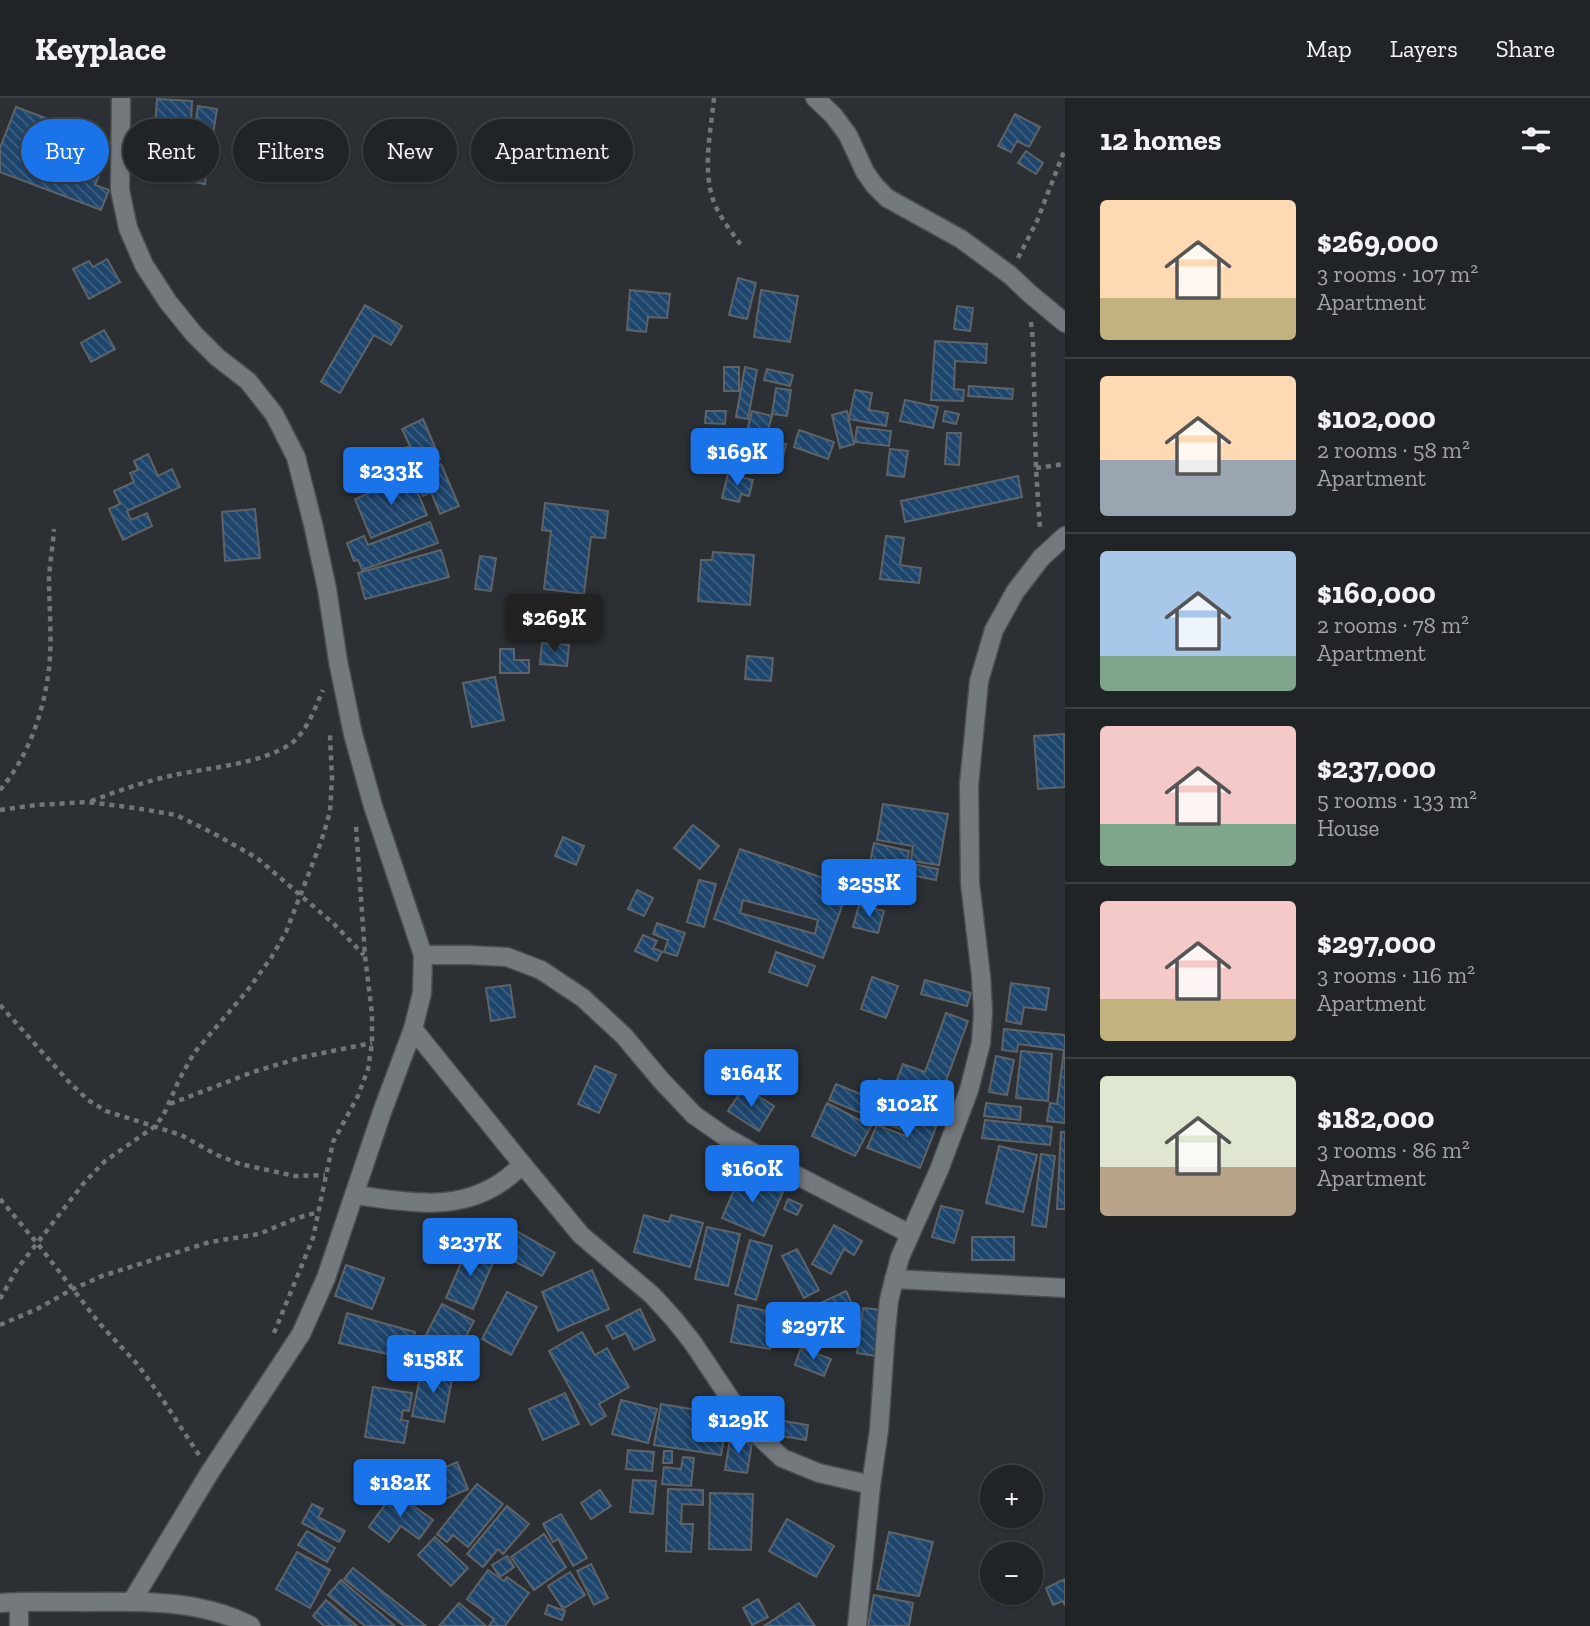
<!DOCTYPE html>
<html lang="en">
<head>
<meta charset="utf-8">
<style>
  :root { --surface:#212427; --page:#2d3033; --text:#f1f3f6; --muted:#a2a4a7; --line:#3e4144; --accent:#1a73e8 }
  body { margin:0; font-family:"Zilla Slab",serif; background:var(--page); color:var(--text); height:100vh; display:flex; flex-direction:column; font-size:26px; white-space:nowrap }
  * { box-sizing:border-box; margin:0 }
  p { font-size:23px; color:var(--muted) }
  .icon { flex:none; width:38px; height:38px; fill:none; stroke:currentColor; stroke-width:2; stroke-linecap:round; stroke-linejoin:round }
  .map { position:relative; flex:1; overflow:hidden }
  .sheet { display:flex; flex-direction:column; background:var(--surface); width:525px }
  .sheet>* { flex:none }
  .top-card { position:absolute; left:21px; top:21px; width:665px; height:63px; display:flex; gap:14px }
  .buttons { position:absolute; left:980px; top:1367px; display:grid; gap:14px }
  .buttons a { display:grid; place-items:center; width:63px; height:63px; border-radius:50%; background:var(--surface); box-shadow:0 2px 5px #0004,0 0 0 2px var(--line); font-size:35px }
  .price { position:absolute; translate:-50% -60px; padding:0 16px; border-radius:7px; background:var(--accent); color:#fff; font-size:23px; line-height:46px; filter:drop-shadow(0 2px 4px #0008) }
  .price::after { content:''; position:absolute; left:50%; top:42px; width:21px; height:16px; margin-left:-10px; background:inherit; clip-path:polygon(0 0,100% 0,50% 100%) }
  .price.on { background:#222; color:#fff }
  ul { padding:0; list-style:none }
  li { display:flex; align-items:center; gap:21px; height:175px; padding:0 35px }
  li+li { border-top:2px solid var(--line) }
  li span { display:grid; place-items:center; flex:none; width:196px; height:140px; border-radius:7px; color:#555 }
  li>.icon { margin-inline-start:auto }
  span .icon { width:84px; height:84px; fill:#fffc; stroke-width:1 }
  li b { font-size:30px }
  h2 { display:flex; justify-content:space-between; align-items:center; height:84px; padding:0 35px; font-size:30px }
  .chip { padding:0 24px; border-radius:32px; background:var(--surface); box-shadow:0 2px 5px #0004,0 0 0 2px var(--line); font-size:24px; line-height:63px }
  .chip.on { background:var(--accent); color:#fff }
  header { display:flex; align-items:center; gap:42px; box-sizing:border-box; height:98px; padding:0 35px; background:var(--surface); border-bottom:2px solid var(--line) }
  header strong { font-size:33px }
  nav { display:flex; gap:38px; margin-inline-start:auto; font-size:24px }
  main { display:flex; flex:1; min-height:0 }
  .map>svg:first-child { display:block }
  .building { fill:url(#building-back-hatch); stroke:#5e6368; stroke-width:2; fill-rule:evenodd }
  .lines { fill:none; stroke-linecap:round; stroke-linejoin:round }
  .street-casing { stroke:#4a4d51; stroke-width:21 }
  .path { stroke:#727579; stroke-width:4.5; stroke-dasharray:5 5; stroke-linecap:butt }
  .street { stroke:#74797e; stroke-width:18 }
</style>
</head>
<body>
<header>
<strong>Keyplace</strong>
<nav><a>Map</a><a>Layers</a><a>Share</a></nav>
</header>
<main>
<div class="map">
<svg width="1065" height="1528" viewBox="0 0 1065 1528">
  <defs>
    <pattern id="building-back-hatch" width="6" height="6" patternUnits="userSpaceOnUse" patternTransform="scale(1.75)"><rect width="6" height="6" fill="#1e456c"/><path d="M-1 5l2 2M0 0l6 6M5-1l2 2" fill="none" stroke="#3f6081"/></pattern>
  </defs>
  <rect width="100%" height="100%" fill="#2c3034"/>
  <g class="building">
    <path d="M157 1 192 3 190 44 154 42Z"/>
    <path d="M198 8 217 11 205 86 187 83Z"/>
    <path d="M16 9 112 45 95 87 109 92 101 112 0 74V50Z"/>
    <path d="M1015 16 1040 29 1029 49 1017 43 1011 54 998 48Z"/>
    <path d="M1026 53 1043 65 1036 76 1018 65Z"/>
    <path d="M107 161 120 184 89 201 73 171 89 163 93 169Z"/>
    <path d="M738 180 756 185 747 221 729 217Z"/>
    <path d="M630 192 670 196 667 220 648 219 646 234 627 232Z"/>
    <path d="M761 192 798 198 790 244 754 239Z"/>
    <path d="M365 207 402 228 391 247 374 237 340 295 321 284Z"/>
    <path d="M957 208 973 210 970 233 954 231Z"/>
    <path d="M104 232 115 251 91 264 81 245Z"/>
    <path d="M935 243 987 246 986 265 955 263 954 291 964 292 963 303 931 302Z"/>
    <rect x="724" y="269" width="15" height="24"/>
    <path d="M745 269 757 272 748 321 736 319Z"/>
    <path d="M767 271 793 277 790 288 764 282Z"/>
    <path d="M969 288 1013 291 1012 301 968 298Z"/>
    <path d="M776 290 791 292 787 318 772 316Z"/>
    <path d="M855 292 872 295 869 312 888 315 886 328 849 321Z"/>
    <path d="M905 302 938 309 933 330 900 323Z"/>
    <path d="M706 313H726L725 326 705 325Z"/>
    <path d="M752 313 772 318 766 339 747 334Z"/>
    <path d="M847 313 854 346 840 350 832 317Z"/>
    <path d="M945 313 959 316 956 326 943 323Z"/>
    <path d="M423 321 440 361 403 377 394 355 410 348 402 331Z"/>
    <path d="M857 329 891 333 889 348 855 344Z"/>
    <path d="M799 332 834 344 828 361 794 349Z"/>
    <path d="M947 335H961L959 367 945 366Z"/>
    <path d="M775 344 786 346 782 364 770 362Z"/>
    <path d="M890 351 908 353 904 379 887 377Z"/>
    <path d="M148 356 158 378 172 371 180 389 127 413 131 422 147 415 152 428 123 442 109 411 120 406 114 393 134 384 130 375 138 372 134 363Z"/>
    <path d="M441 366 459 408 440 416 431 394 423 398 414 379Z"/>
    <path d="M728 376 753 382 749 398 741 396 739 404 722 400Z"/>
    <path d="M411 378 427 417 371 440 355 401Z"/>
    <path d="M1018 378 1022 399 905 424 901 403Z"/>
    <path d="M545 405 608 413 605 440 591 439 584 496 544 491 551 433 542 432Z"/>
    <path d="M255 411 260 460 225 463 222 414Z"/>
    <path d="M430 424 438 445 362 472 358 462 354 463 347 445 364 438 368 447Z"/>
    <path d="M886 438 904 440 900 467 921 470 919 485 880 481Z"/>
    <path d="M441 452 449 479 365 501 358 475Z"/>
    <path d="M713 454 754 457 750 507 698 503 701 462H712Z"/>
    <path d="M480 458 496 460 491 493 475 491Z"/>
    <path d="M542 545 569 547 567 568 540 566Z"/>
    <path d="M500 551H514V562H529V575H500Z"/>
    <path d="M747 558 773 560 771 583 745 581Z"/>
    <path d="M495 579 504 622 472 629 463 585Z"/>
    <path d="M1064 636 1065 689 1038 691 1034 638Z"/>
    <path d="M883 706 948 716 939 767 911 763 913 748 877 742Z"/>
    <path d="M693 727 719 748 700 771 674 750Z"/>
    <path d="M563 739 584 748 576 767 555 758Z"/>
    <path d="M874 745 909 753 907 765 938 771 936 782 869 769Z"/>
    <path d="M740 751 849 789 823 860 714 821ZM743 802 818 822 815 836 740 815Z"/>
    <path d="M699 782 716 786 704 829 687 824Z"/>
    <path d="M637 792 653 800 644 818 628 811Z"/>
    <path d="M859 807 884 813 878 835 853 829Z"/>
    <path d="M657 825 685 835 677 858 664 854 668 842 653 836Z"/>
    <path d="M643 837 657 843 653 850 662 854 657 863 635 853Z"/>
    <path d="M776 854 815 868 807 888 769 874Z"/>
    <path d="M872 879 898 888 886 920 861 911Z"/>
    <path d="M925 882 971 895 967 908 921 896Z"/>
    <path d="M1011 885 1049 890 1046 912 1024 909 1021 926 1006 923Z"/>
    <path d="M510 887 515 919 491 923 486 890Z"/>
    <path d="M946 915 968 923 939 1002 895 987 903 966 925 974Z"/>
    <path d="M1004 931 1065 937V1025L1047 1023 1050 1005 1057 1006 1064 952 1018 946 1017 954 1002 952Z"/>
    <path d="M1021 953 1052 956 1048 1003 1016 1000Z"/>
    <path d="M996 958 1014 962 1007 997 989 994Z"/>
    <path d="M595 968 616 977 599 1015 578 1006Z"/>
    <path d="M879 981 914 995 900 1031 829 1002 836 986 870 1000Z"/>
    <path d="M744 989 774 1008 759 1033 728 1013Z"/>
    <path d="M827 1005 871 1028 855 1058 812 1038Z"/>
    <path d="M986 1005 1021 1009 1020 1022 984 1018Z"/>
    <path d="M917 1010 940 1019 920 1070 867 1050 877 1027 906 1038Z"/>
    <path d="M985 1022 1052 1029 1050 1047 982 1040Z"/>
    <path d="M1061 1034H1065V1111H1057Z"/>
    <path d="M999 1048 1037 1057 1023 1114 986 1105Z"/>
    <path d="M1041 1056 1055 1058 1046 1129 1032 1127Z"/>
    <path d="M741 1076 783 1094 764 1138 722 1120Z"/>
    <path d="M788 1101 802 1107 797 1117 784 1111Z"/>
    <path d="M941 1108 963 1113 954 1145 932 1139Z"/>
    <path d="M644 1117 669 1124 671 1117 703 1125 690 1169 634 1154Z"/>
    <path d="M834 1127 862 1143 854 1157 844 1151 831 1176 812 1166Z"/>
    <path d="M707 1129 740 1136 728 1188 695 1181Z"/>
    <path d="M433 1131 456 1136 451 1165 427 1159Z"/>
    <path d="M513 1131 555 1155 542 1178 499 1155Z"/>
    <rect x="972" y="1139" width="42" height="23"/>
    <path d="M750 1142 772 1148 756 1202 735 1196Z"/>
    <path d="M468 1149 495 1160 473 1211 446 1200Z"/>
    <path d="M797 1151 819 1192 804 1200 782 1158Z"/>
    <path d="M346 1167 384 1180 372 1211 335 1198Z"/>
    <path d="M592 1172 609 1211 558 1233 542 1194Z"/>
    <path d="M846 1193 857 1217 824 1231 814 1208Z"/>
    <path d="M507 1194 537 1209 511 1257 482 1241Z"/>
    <path d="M442 1206 474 1223 450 1269 418 1252Z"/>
    <path d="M738 1207 777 1215 770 1251 731 1244Z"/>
    <path d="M863 1210 882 1212 876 1258 857 1255Z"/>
    <path d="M640 1211 655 1242 634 1252 626 1235 613 1241 606 1228Z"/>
    <path d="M347 1215 415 1234 409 1261 339 1245Z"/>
    <path d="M582 1234 595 1257 607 1250 629 1289 599 1306 606 1318 591 1327 549 1253Z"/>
    <path d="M801 1250 831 1261 824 1278 795 1267Z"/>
    <path d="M422 1270 453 1275 444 1324 412 1318Z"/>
    <path d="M373 1289 412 1295 409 1313 403 1312 401 1322 408 1323 404 1345 365 1339Z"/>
    <path d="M565 1295 579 1326 543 1342 529 1311Z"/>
    <path d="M621 1302 657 1311 648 1345 612 1336Z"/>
    <path d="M661 1306 728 1317 721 1357 654 1347Z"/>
    <path d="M772 1321 808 1327 806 1342 769 1336Z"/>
    <path d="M730 1341 752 1345 747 1375 725 1372Z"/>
    <path d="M628 1352 654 1354 652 1373 626 1371Z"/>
    <path d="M664 1353H672V1365H663Z"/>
    <path d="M683 1359 694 1360 691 1388 662 1386 664 1369 681 1371Z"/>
    <path d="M457 1364 468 1391 443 1402 432 1375Z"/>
    <path d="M633 1382 656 1383 653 1416 630 1414Z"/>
    <path d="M477 1386 503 1406 468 1449 453 1437 447 1444 437 1436Z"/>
    <path d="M668 1391 703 1392V1407L682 1406 681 1426H693L691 1454 666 1453Z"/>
    <path d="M600 1392 611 1408 591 1421 581 1405Z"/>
    <path d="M394 1394 433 1422 419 1441 401 1428 389 1444 369 1429Z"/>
    <path d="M710 1395 753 1396 751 1452 709 1451Z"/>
    <path d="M312 1406 323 1411 318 1419 345 1433 339 1444 302 1425Z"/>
    <path d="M507 1408 529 1426 503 1456 498 1451 483 1469 467 1456Z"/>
    <path d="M561 1416 587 1460 573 1468 558 1441 553 1444 543 1426Z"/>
    <path d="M787 1421 834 1448 816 1479 769 1453Z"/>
    <path d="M307 1433 335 1450 327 1464 298 1447Z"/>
    <path d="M889 1434 933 1444 919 1498 877 1491Z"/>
    <path d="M544 1436 566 1469 534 1492 511 1459Z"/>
    <path d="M435 1439 468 1470 451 1488 418 1457Z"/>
    <path d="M297 1454 330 1472 310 1510 276 1491Z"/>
    <path d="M507 1458 514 1469 500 1479 492 1467Z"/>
    <path d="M591 1466 608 1500 594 1507 577 1473Z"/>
    <path d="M353 1470 426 1528H404L344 1481Z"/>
    <path d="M488 1472 504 1483 507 1479 529 1495 505 1528H489L494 1521 467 1501Z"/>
    <path d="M570 1474 585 1497 563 1511 548 1488Z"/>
    <path d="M1065 1481V1508L1063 1503 1053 1507 1046 1490Z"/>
    <path d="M341 1482 395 1528H365L328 1497Z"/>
    <path d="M874 1497 913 1505 909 1528H868Z"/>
    <path d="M758 1501 768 1519 752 1527 743 1510Z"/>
    <path d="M326 1502 357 1528H324L313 1518Z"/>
    <path d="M459 1505 486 1528H439Z"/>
    <path d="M799 1505 815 1528H764Z"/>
    <path d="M548 1507 565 1513 562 1522 545 1516Z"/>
  </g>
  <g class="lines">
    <defs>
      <g id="street">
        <path d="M121 0 120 92 128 130 144 167 168 204 194 236 217 259 248 283 274 316 296 359 313 426 327 491 338 563 353 636 373 708 423 857 422 895 413 931 382 1014 326 1180 301 1236 210 1374 132 1503"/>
        <path d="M815 0 834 18 848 37 865 74 875 88 887 100 961 141 1010 177 1029 195 1065 225"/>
        <path d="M423 857H468L507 859 541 872 583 900 624 938 660 981 694 1017 727 1040 765 1061 910 1136"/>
        <path d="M413 931 523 1067 581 1137 652 1197 674 1221 693 1245 749 1329 782 1360 819 1375 871 1387"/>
        <path d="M354 1097C404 1103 451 1115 497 1087 506 1082 514 1074 523 1067"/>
        <path d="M894 1181 1065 1190"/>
        <path d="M0 1505C27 1503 54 1504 81 1504 137 1503 201 1501 251 1528"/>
        <path d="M19 1528V1504"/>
        <path d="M857 1528 871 1387 879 1332 886 1231 889 1202 900 1159 939 1072 969 992 981 945 983 914 981 878 970 785 969 687 979 583 994 532 1015 494 1041 460 1065 438"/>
      </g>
    </defs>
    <use href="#street" class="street-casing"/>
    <g class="path">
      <path d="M714 0C711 32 703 67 712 98 717 117 732 134 743 150"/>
      <path d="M1018 160 1037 123 1065 51"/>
      <path d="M1031 224 1033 243 1036 370 1040 432"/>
      <path d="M1036 370 1065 366"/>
      <path d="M0 692C27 660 42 619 48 578 53 546 49 512 49 480 50 464 53 447 54 431"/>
      <path d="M91 703C118 693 146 683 174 677 208 670 267 665 293 644 308 631 315 610 323 592"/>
      <path d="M0 712 36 707 88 704 135 710 176 717 213 735 257 760 334 826 364 857"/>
      <path d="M0 907 69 984 88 1002 106 1013 181 1037 217 1057 240 1066 295 1078 325 1077"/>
      <path d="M170 1006 253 974 303 959 372 945"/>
      <path d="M0 1101 37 1145 100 1226 138 1267 161 1299 199 1357"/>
      <path d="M0 1201 17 1171 83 1086 105 1063 154 1029 163 1018 179 982 194 955 247 893 271 860 286 834 321 744 330 714 332 680 330 637"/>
      <path d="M0 1227 37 1211 73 1191 102 1178 210 1144 259 1136 297 1120 319 1114"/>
      <path d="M274 1235 313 1140 333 1044 358 998 368 971 372 945V916L365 858 356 728"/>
    </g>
    <use href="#street" class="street"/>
  </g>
</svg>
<div class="buttons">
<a>+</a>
<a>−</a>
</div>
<b class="price" style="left:737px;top:390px">$169K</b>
<b class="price" style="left:391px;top:409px">$233K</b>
<b class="price on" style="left:554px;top:556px">$269K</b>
<b class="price" style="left:869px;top:821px">$255K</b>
<b class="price" style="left:751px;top:1011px">$164K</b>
<b class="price" style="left:907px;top:1042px">$102K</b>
<b class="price" style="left:752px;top:1107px">$160K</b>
<b class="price" style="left:470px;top:1180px">$237K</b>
<b class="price" style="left:813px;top:1264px">$297K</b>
<b class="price" style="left:433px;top:1297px">$158K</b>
<b class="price" style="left:738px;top:1358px">$129K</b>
<b class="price" style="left:400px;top:1421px">$182K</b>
<div class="top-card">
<a class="chip on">Buy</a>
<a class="chip">Rent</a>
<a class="chip">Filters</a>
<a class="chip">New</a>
<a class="chip">Apartment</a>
</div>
</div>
<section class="sheet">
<h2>12 homes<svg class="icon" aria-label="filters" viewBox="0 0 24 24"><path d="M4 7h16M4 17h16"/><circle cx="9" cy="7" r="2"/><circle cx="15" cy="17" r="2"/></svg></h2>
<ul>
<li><span style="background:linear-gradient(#ffd9b3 70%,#c2b280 0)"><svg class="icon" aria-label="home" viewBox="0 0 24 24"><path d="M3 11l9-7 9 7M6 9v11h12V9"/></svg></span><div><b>$269,000</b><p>3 rooms · 107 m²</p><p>Apartment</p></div></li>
<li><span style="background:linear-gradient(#ffd9b3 60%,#9aa5b1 0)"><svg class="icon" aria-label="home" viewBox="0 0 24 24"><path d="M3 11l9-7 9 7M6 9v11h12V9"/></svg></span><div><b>$102,000</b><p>2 rooms · 58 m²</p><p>Apartment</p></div></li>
<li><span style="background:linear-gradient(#a9c7e8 75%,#7fa58c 0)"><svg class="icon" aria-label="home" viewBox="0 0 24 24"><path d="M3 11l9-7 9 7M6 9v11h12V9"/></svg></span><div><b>$160,000</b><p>2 rooms · 78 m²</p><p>Apartment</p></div></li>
<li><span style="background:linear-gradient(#f6c9c9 70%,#7fa58c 0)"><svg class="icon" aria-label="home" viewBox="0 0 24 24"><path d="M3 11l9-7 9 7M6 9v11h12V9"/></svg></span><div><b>$237,000</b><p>5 rooms · 133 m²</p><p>House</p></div></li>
<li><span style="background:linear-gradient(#f6c9c9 70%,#c2b280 0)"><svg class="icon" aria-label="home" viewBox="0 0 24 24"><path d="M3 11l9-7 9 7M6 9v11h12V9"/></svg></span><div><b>$297,000</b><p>3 rooms · 116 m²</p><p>Apartment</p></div></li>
<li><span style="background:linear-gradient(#dfe7d0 65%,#b9a48a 0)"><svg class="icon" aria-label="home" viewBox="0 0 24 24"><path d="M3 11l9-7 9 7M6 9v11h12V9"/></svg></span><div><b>$182,000</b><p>3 rooms · 86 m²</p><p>Apartment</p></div></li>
</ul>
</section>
</main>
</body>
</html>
